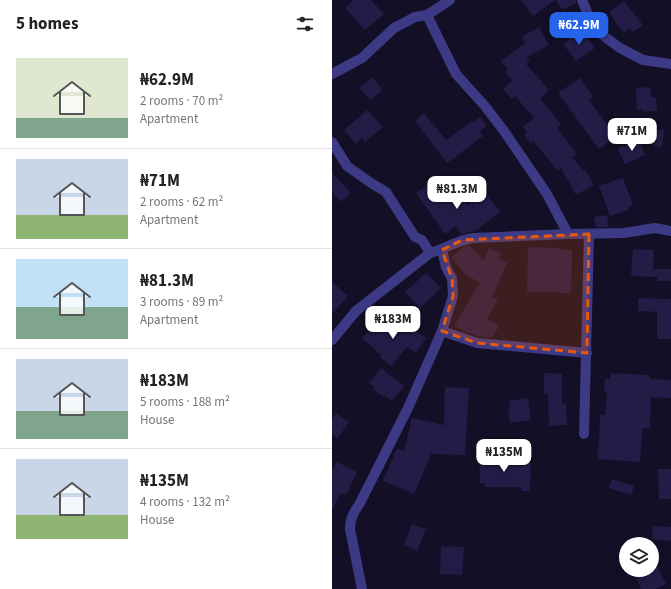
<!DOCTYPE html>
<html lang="en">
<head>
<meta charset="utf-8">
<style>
  :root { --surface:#fff; --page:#f6f6f6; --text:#222; --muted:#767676; --line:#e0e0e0; --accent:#2563eb }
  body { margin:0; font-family:"Source Sans 3",sans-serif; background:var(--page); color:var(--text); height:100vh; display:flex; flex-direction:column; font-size:15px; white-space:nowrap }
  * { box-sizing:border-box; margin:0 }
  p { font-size:13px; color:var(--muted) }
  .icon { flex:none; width:22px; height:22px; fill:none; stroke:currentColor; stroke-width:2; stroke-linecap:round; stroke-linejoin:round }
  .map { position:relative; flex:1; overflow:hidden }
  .drawer { display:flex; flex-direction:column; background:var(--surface); width:332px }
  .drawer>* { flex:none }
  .tools { position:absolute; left:287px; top:537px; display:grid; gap:8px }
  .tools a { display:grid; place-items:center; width:40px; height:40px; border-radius:50%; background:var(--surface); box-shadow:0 2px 6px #0003; font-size:20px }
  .price { position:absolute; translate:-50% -34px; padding:0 9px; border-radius:8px; background:#fff; color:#222; font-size:13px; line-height:26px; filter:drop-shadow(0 1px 2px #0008) }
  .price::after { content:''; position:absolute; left:50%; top:24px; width:12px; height:9px; margin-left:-6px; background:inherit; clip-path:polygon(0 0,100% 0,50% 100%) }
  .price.current { background:var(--accent); color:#fff }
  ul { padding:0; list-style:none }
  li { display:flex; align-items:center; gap:12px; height:100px; padding:0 16px }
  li+li { border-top:1px solid var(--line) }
  li span { display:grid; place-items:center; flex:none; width:112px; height:80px; border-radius:0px; color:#555 }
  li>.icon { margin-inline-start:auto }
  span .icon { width:48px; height:48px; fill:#fffc; stroke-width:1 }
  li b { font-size:17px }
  h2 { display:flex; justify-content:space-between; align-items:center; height:48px; padding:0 16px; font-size:17px }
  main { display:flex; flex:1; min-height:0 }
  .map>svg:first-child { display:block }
  .building { fill:#241b47 }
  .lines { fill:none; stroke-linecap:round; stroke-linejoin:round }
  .minor { stroke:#3d3a85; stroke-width:10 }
  .marked { fill:#e8590c; fill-opacity:0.2; stroke:#e8590c; stroke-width:3; stroke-dasharray:8 5; stroke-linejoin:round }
</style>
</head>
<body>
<main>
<section class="drawer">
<h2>5 homes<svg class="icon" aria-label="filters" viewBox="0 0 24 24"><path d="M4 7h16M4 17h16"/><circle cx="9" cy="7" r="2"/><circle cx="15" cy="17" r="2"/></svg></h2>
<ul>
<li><span style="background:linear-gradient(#dfe7d0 75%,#7fa58c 0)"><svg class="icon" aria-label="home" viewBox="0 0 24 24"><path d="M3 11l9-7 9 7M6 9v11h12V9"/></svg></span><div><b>₦62.9M</b><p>2 rooms · 70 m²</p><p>Apartment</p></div></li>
<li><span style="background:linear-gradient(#c9d6e8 70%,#8fb573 0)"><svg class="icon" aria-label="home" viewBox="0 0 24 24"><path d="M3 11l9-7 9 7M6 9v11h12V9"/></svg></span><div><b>₦71M</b><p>2 rooms · 62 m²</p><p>Apartment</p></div></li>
<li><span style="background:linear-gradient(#bfe0f5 60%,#7fa58c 0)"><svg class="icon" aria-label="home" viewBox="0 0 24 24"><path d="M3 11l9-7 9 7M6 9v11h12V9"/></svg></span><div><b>₦81.3M</b><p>3 rooms · 89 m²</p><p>Apartment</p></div></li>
<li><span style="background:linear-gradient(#c9d6e8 65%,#7fa58c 0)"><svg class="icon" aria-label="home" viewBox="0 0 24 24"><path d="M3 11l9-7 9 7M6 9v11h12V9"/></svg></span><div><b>₦183M</b><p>5 rooms · 188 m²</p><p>House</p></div></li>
<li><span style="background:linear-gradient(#c9d6e8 70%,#8fb573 0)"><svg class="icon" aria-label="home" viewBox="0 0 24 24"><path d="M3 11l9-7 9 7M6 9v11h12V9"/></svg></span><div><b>₦135M</b><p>4 rooms · 132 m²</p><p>House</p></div></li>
</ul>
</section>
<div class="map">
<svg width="339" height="589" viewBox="0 0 339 589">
  <rect width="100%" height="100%" fill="#130f26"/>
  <g class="building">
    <path d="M22 0H39L52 14 33 30 13 8Z"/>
    <path d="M189 0H223L201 16Z"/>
    <path d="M224 0H244V3L230 10Z"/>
    <path d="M292 1 311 25 301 32 298 28 292 33 277 12Z"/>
    <path d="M207 27 217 45 195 57 198 61 194 64 217 90 208 99 229 124 225 128 245 154 240 157 251 170 253 169 262 185 244 195 229 168 226 171 201 141 198 143 192 135 195 132 191 127 202 118 183 96 180 99 171 89 180 81 173 71 176 69 169 61 193 43 190 37Z"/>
    <path d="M250 30 263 48 244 61 231 44Z"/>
    <path d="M40 77 51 90 38 100 27 88Z"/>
    <path d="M248 78 261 97 257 100 284 137 267 149 226 93Z"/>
    <path d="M318 87 319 97H324L325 111 311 112V109L305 110 304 88Z"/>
    <path d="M35 110 51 127 33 142 30 138 24 144 12 130Z"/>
    <path d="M92 113 114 140 140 121 141 122 148 116 155 126 148 131 151 136 115 163 83 121Z"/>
    <path d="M323 129 332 130 330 147 321 146Z"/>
    <path d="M306 139 313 155 293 164 286 149Z"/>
    <path d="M0 173 19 193 9 202 0 192Z"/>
    <path d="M291 178 301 205 296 207 297 210 278 216 267 186Z"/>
    <path d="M105 179 121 203 130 197 136 205 153 192 168 212 144 231 129 234 124 226 113 234 84 193Z"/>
    <path d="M275 215 277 227H264L262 217Z"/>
    <path d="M137 245 152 261 157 248 169 253 167 259 175 263 160 297 166 300 155 319 167 326 160 338 145 336 134 332 122 326 148 282 135 276 119 258 131 247Z"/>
    <path d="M196 247 227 248V250H240L239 293H229V292H195Z"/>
    <path d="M301 249 322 250 321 269H339V281H325V277L299 276Z"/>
    <path d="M94 273 109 288 88 308 73 292Z"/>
    <path d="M0 282 16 296 0 314Z"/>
    <path d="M306 298 339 299V339H325V312L306 311Z"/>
    <path d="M49 318 62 331 68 321 94 338 84 353 75 347 59 366 48 357 49 355 30 338Z"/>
    <path d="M49 368 72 386 60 401 52 395 51 397 41 389 42 387 37 383Z"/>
    <path d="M212 373 230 374V404L234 403 235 425 217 426 216 394H212Z"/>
    <path d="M279 373 318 375V379L339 380V398L319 397 318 429 311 428 308 462 265 459 267 438 268 415H273L275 392 272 391 273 379H279Z"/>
    <path d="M113 387 137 388 133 455 99 454 82 494 51 481 65 448 72 451 80 418 112 425Z"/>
    <path d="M196 398 199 420 178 423 176 410H178L177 401Z"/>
    <path d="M4 413 17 422 6 438 0 434V419Z"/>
    <path d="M169 454V462L199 463 198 491H189V487H153V483H148L147 455Z"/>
    <path d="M5 462 25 472 14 495 9 493 0 510V471Z"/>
    <path d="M326 469H339V499H327Z"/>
    <path d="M280 479 302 486 299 495 277 488Z"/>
    <path d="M80 524 94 529 85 551 72 545Z"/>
    <path d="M321 526 339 527V541L320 539Z"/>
    <path d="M109 546 132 547 130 575 108 574Z"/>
    <path d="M320 554 334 584 323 589H309L301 570H320Z"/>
  </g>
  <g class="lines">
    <g class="minor">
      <path d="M250 0 257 17 265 31 288 48 311 60 339 64"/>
      <path d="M95 15 124 74 152 105 172 131 215 194 236 234"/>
      <path d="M0 74 30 58 62 28 83 17 95 15 118 0"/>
      <path d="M0 142 15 166 39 183 54 192 83 237 90 240 98 253C113 249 125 240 141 238L236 234 292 233 323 228 339 231"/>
      <path d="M110 331 145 343 255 353"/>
      <path d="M0 340 24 311 98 253"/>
      <path d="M252 434 257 234"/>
      <path d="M30 589 18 529C18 518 22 512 28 503L76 408 110 331 121 296 120 279 114 267 110 250"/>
    </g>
  </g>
  <path class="marked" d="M257 234 255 353 145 343 110 331 121 296 120 279 110 250 130 240Z"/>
</svg>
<div class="tools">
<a><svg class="icon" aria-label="layers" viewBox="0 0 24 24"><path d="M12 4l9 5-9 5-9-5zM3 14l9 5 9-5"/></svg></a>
</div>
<b class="price current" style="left:247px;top:46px">₦62.9M</b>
<b class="price" style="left:300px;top:152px">₦71M</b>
<b class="price" style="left:125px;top:210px">₦81.3M</b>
<b class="price" style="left:61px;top:340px">₦183M</b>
<b class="price" style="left:172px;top:473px">₦135M</b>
</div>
</main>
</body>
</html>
